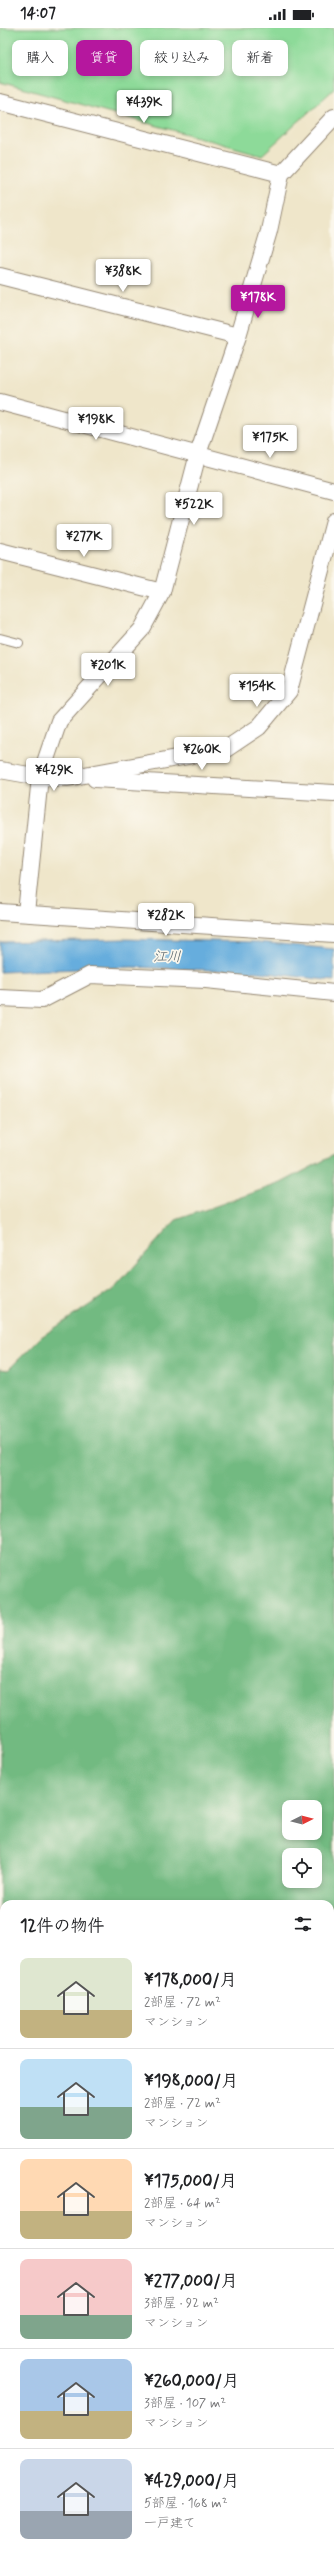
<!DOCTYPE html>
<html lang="ja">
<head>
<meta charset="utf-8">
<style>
  :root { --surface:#fff; --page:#f6f6f6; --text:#202124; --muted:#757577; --line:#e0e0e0; --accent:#b5179e }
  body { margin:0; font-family:Mynerve,"Klee One",sans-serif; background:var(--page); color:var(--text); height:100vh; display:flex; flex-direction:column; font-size:15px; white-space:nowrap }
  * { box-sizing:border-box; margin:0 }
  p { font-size:13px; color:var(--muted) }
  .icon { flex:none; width:22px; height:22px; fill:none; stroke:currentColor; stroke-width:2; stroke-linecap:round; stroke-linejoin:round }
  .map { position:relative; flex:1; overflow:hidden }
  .drawer { position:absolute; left:0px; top:1872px; width:334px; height:656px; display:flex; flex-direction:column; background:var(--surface); border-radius:12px 12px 0 0; box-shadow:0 2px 6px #0003 }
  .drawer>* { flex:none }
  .hud { position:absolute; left:12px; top:12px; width:310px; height:36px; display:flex; gap:8px }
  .needle { width:26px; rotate:84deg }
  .buttons { position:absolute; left:282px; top:1772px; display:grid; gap:8px }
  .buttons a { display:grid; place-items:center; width:40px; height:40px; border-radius:8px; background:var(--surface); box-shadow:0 2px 6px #0003; font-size:20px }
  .price { position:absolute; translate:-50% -34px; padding:0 9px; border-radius:4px; background:#fff; color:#222; font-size:13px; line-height:26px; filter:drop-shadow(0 1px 2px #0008) }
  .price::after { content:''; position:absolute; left:50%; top:24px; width:12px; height:9px; margin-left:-6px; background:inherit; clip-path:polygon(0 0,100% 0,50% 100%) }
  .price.selected { background:var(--accent); color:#fff }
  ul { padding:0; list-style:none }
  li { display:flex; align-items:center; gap:12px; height:100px; padding:0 20px }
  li+li { border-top:1px solid var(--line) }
  li span { display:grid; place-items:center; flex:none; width:112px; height:80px; border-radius:8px; color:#555 }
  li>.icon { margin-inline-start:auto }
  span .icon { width:48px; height:48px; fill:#fffc; stroke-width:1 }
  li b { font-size:17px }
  h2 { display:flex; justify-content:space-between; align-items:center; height:48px; padding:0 20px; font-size:17px }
  .pill { padding:0 14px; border-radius:8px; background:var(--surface); box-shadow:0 2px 6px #0003; font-size:14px; line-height:36px }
  .pill.selected { background:var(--accent); color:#fff }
  .status { display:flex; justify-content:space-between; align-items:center; height:28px; padding:0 20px; background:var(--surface); direction:ltr }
  .status svg { height:11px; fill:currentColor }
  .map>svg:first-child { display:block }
  .green { fill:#8dda99; stroke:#64825c }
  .forest { fill:#72ba81; stroke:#567250; fill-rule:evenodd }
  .water { fill:#66addd; stroke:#506c7e }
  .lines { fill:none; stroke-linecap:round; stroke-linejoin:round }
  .stream { stroke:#66addd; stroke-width:5.5 }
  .service-casing { stroke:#958874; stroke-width:10 }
  .minor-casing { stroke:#958874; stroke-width:18 }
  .primary-casing { stroke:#958874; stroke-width:24 }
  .service { stroke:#fff; stroke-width:8 }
  .minor { stroke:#fff; stroke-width:16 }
  .primary { stroke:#fff; stroke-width:22 }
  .labels { text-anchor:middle; stroke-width:3.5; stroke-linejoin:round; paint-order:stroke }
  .water-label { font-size:14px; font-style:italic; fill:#4a5861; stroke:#fbf7ec }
</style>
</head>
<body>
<div class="status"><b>14:07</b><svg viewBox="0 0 49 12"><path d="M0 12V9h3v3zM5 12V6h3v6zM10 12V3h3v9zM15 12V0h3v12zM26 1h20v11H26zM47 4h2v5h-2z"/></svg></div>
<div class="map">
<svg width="334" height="2528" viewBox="0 0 334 2528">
  <rect width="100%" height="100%" fill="#fbf7ec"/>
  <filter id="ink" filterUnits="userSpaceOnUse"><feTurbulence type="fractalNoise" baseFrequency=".025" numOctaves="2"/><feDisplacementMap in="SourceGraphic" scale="8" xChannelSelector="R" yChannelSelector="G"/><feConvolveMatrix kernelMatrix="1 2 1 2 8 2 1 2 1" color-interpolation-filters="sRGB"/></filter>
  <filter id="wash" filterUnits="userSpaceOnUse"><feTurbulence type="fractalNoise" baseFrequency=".012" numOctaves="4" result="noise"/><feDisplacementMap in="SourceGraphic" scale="16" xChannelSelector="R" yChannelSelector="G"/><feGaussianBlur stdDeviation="0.9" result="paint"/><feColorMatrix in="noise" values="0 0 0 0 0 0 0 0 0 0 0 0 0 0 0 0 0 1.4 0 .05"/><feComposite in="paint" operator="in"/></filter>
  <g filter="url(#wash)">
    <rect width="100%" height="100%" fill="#efe6ca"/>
    <g class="green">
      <path d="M0 0H334V61L262 127 0 54Z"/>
      <path d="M334 2501V2528H271L280 2524H330V2503Z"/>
    </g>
    <path class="forest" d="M334 1127V2197L330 2198V1876H4V2335L0 2337V1341L8 1342 41 1309 114 1261 176 1192 281 1155ZM289 1779H315V1805H289ZM289 1827H315V1853H289Z"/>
    <path class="water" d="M122 911 258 914 334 921V953L259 944 132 939 0 944V914Z"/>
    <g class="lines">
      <g class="stream">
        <path d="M0 2092 4 2095"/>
        <path d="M330 2133 334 2132"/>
        <path d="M0 2272 4 2270"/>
      </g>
    </g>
  </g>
  <g filter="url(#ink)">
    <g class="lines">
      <defs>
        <path id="service" d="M0 610 19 615"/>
        <g id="minor">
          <path d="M0 74 281 146"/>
          <path d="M0 248 238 308"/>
          <path d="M0 374 334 463"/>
          <path d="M0 523 162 564"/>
          <path d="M0 742 40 749 68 750 226 721 259 699 289 663 334 493"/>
          <path d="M95 751 334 765"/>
          <path d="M0 884 334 906"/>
          <path d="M26 885 40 749 59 693 142 601 162 564 198 426 238 308 269 203 281 146 334 89"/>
          <path d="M0 970 42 972 90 947 206 952 334 965"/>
          <path d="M330 2377 334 2376"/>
          <path d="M330 2493 334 2491"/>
          <path d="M0 2526 4 2524"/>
          <path d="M231 2528 242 2524"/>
        </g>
        <g id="primary">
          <path d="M330 2227 334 2226"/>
          <path d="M330 2249 334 2248"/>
          <path d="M0 2363 4 2361"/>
          <path d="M0 2390 4 2388"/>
        </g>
      </defs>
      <use href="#service" class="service-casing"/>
      <use href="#minor" class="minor-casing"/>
      <use href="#primary" class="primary-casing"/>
      <use href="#service" class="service"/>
      <use href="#minor" class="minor"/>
      <use href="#primary" class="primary"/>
    </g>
  </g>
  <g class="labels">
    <g class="water-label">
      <text transform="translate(167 928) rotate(1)" y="5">江川</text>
    </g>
  </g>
</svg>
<div class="buttons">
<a><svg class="needle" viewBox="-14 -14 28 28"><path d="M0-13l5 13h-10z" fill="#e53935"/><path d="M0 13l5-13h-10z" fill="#757577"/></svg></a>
<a><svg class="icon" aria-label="locate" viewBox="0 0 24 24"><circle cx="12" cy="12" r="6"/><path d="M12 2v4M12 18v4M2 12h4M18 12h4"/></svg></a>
</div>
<b class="price" style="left:144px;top:96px">¥439K</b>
<b class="price" style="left:123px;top:265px">¥388K</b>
<b class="price selected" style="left:258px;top:291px">¥178K</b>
<b class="price" style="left:96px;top:413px">¥198K</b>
<b class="price" style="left:270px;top:431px">¥175K</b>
<b class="price" style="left:194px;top:498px">¥522K</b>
<b class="price" style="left:84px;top:530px">¥277K</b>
<b class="price" style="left:108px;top:659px">¥201K</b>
<b class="price" style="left:257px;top:680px">¥154K</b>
<b class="price" style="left:202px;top:743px">¥260K</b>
<b class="price" style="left:54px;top:764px">¥429K</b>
<b class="price" style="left:166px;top:909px">¥282K</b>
<div class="hud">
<a class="pill">購入</a>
<a class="pill selected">賃貸</a>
<a class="pill">絞り込み</a>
<a class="pill">新着</a>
</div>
<section class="drawer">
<h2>12件の物件<svg class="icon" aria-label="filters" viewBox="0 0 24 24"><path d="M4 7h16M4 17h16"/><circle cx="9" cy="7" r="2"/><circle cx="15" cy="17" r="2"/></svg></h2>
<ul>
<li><span style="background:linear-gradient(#dfe7d0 65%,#c2b280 0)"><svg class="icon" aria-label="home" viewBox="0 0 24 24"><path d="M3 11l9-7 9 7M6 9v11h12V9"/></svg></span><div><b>¥178,000/月</b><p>2部屋 · 72 m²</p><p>マンション</p></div></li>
<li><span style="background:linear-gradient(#bfe0f5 60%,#7fa58c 0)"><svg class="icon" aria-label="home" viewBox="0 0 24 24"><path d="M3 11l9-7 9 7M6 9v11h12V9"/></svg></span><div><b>¥198,000/月</b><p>2部屋 · 72 m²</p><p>マンション</p></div></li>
<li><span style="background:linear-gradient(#ffd9b3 65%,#c2b280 0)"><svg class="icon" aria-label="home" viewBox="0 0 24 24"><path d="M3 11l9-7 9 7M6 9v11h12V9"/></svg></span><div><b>¥175,000/月</b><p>2部屋 · 64 m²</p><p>マンション</p></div></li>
<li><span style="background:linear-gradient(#f6c9c9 70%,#7fa58c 0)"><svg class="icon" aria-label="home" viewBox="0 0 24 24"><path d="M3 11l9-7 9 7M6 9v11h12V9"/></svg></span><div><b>¥277,000/月</b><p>3部屋 · 92 m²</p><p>マンション</p></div></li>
<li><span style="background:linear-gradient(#a9c7e8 65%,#c2b280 0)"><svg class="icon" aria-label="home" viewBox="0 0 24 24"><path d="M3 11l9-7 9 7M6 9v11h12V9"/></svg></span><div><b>¥260,000/月</b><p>3部屋 · 107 m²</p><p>マンション</p></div></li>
<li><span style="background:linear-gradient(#c9d6e8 65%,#9aa5b1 0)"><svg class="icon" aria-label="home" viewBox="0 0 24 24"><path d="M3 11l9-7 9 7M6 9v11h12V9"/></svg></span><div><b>¥429,000/月</b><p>5部屋 · 168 m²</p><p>一戸建て</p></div></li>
</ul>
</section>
</div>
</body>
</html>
